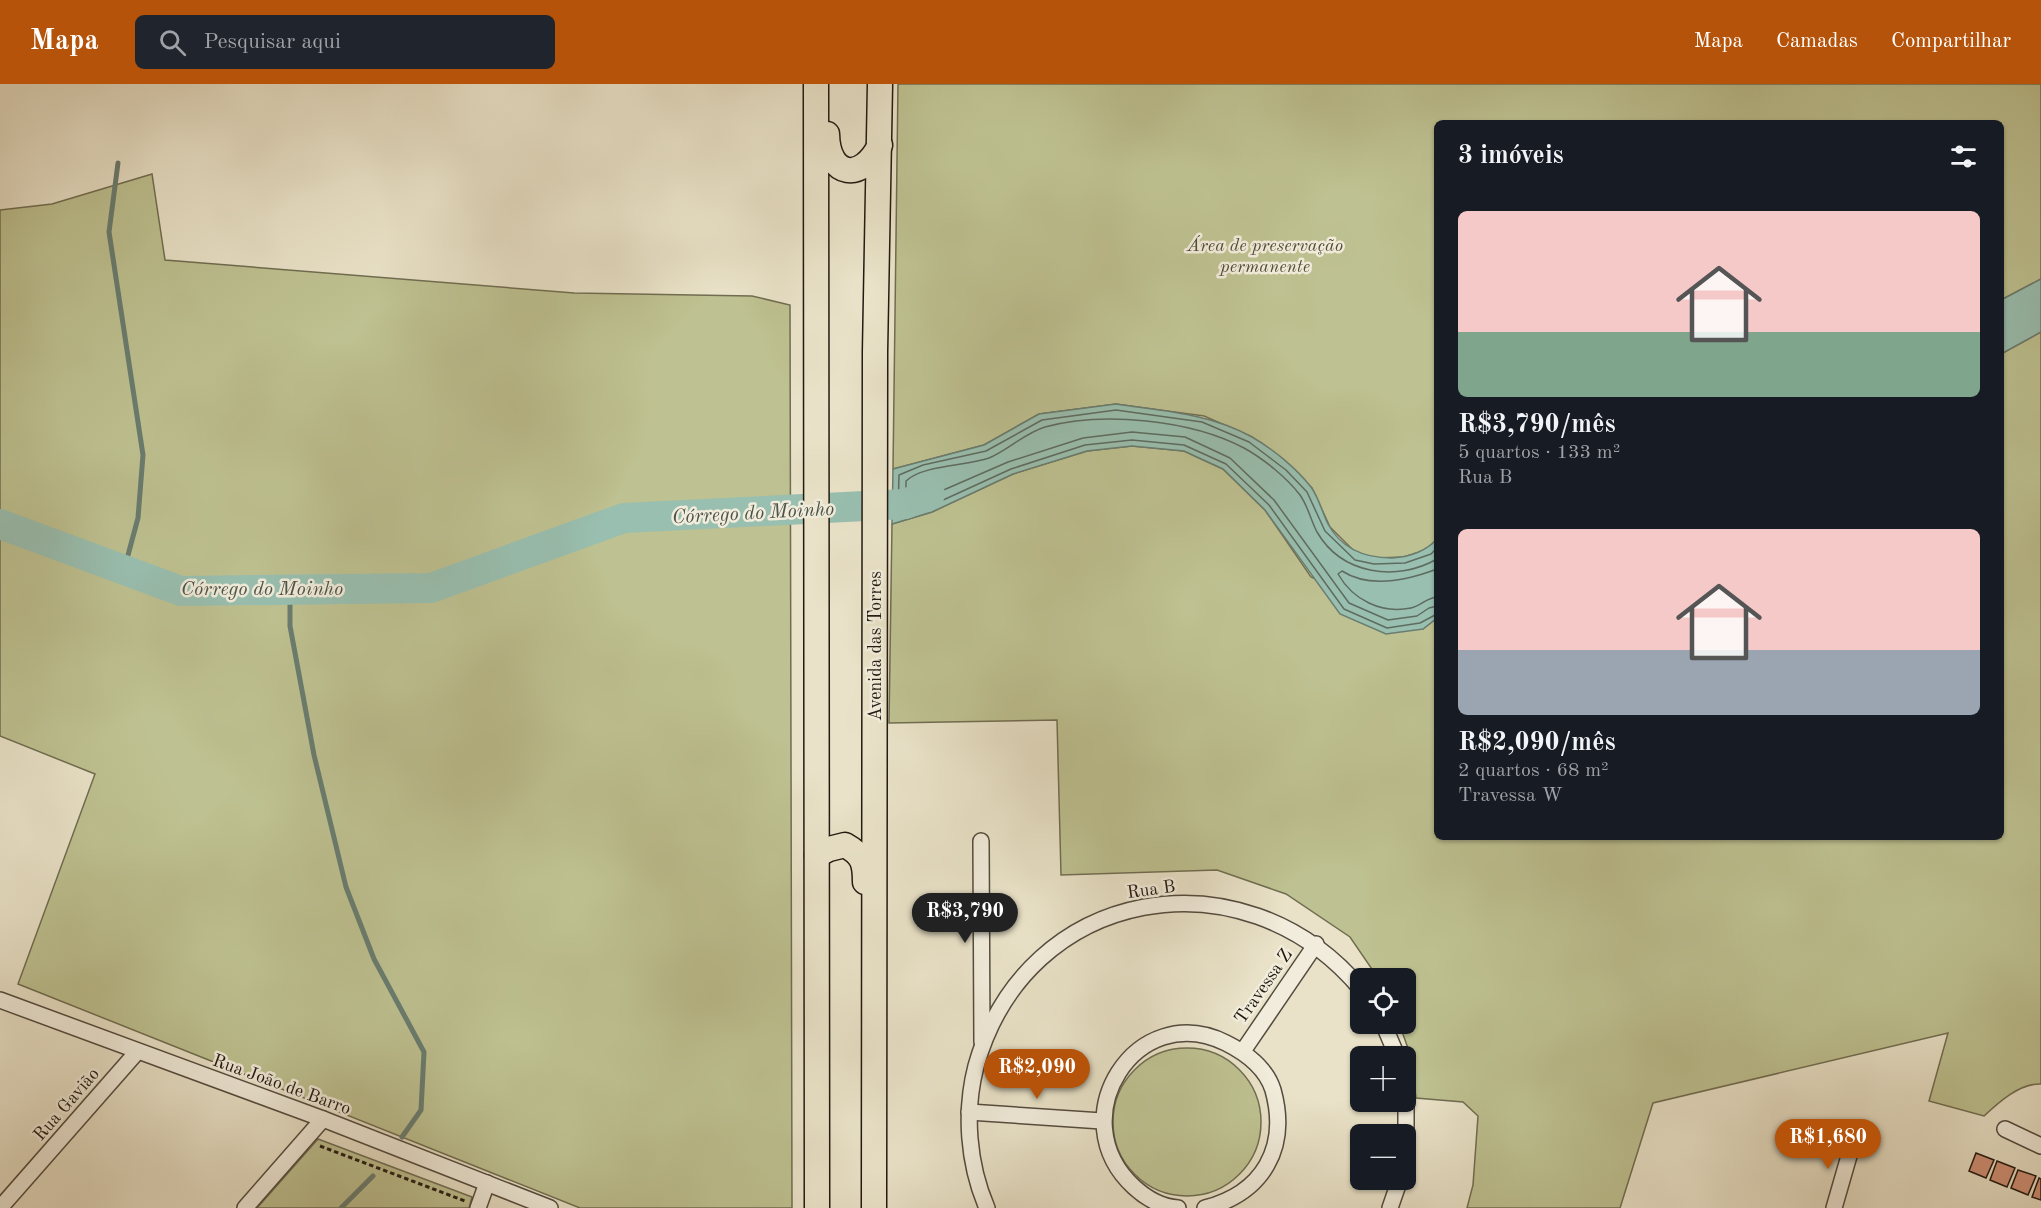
<!DOCTYPE html>
<html lang="pt">
<head>
<meta charset="utf-8">
<style>
  :root { --surface:#171b24; --page:#20242c; --text:#f1f3f6; --muted:#9ea1a6; --accent:#b45309 }
  body { margin:0; font-family:"Old Standard TT",serif; background:var(--page); color:var(--text); height:100vh; display:flex; flex-direction:column; font-size:22px; white-space:nowrap }
  * { box-sizing:border-box; margin:0 }
  p { font-size:20px; color:var(--muted) }
  .icon { flex:none; width:33px; height:33px; fill:none; stroke:currentColor; stroke-width:2; stroke-linecap:round; stroke-linejoin:round }
  .map { position:relative; flex:1; overflow:hidden }
  .details { position:absolute; left:1434px; top:36px; width:570px; height:720px; display:flex; flex-direction:column; background:var(--surface); border-radius:9px; box-shadow:0 2px 4px #0004 }
  .details>* { flex:none }
  .fabs { position:absolute; left:1350px; top:884px; display:grid; gap:12px }
  .fabs a { display:grid; place-items:center; width:66px; height:66px; border-radius:9px; background:var(--surface); box-shadow:0 2px 4px #0004; font-size:30px }
  .price { position:absolute; translate:-50% -51px; padding:0 14px; border-radius:21px; background:var(--accent); color:#fff; font-size:20px; line-height:39px; filter:drop-shadow(0 2px 3px #0008) }
  .price::after { content:''; position:absolute; left:50%; top:36px; width:18px; height:14px; margin-left:-9px; background:inherit; clip-path:polygon(0 0,100% 0,50% 100%) }
  .price.selected { background:#222; color:#fff }
  ul { padding:0; list-style:none }
  li { display:grid; align-content:center; gap:12px; height:318px; padding:0 24px }
  li span { display:grid; place-items:center; height:186px; border-radius:9px; color:#555 }
  li>.icon { margin-inline-start:auto }
  span .icon { width:108px; height:108px; fill:#fffc; stroke-width:1 }
  li b { font-size:26px }
  h2 { display:flex; justify-content:space-between; align-items:center; height:72px; padding:0 24px; font-size:26px }
  header { display:flex; align-items:center; gap:36px; box-sizing:border-box; height:84px; padding:0 30px; background:var(--accent); color:#fff }
  header strong { font-size:28px }
  nav { display:flex; gap:33px; margin-inline-start:auto; font-size:21px }
  .search { width:420px; height:54px; background:var(--page); display:flex; align-items:center; gap:15px; box-sizing:border-box; padding:0 21px; border-radius:9px; color:var(--muted); font-size:22px }
  .map>svg:first-child { display:block }
  .green { fill:#bec191; stroke:#706d51; stroke-width:1.5 }
  .water { fill:#99bfb0; stroke:#697d70; stroke-width:1.5 }
  .lines { fill:none; stroke-linecap:round; stroke-linejoin:round }
  .shore { stroke:#5e6c60; stroke-width:1.5 }
  .stream { stroke:#697d70; stroke-width:5 }
  .river { stroke:#99bfb0; stroke-width:30 }
  .building { fill:#d09177; stroke:#221911; stroke-width:1.5 }
  .street-casing { stroke:#544b3f; stroke-width:18 }
  .primary-casing { stroke:#221911; stroke-width:27 }
  .path { stroke:#221911; stroke-width:3; stroke-dasharray:4.5 3; stroke-linecap:butt }
  .street { stroke:#f1ecdb; stroke-width:15 }
  .primary { stroke:#e9e2c8; stroke-width:24 }
  .labels { text-anchor:middle; stroke-width:5; stroke-linejoin:round; paint-order:stroke }
  .park-label { font-size:18px; font-style:italic; fill:#514b37; stroke:#f1ecdb }
  .street-label { font-size:18px; fill:#221911; stroke:#f1ecdb }
  .water-label { font-size:20px; font-style:italic; fill:#4c5349; stroke:#f1ecdb }
</style>
</head>
<body>
<header>
<strong>Mapa</strong>
<div class="search"><svg class="icon" aria-label="search" viewBox="0 0 24 24"><circle cx="10" cy="10" r="6"/><path d="M15 15l6 6"/></svg>Pesquisar aqui</div>
<nav><a>Mapa</a><a>Camadas</a><a>Compartilhar</a></nav>
</header>
<div class="map">
<svg width="2041" height="1124" viewBox="0 0 2041 1124">
  <rect width="100%" height="100%" fill="#e9e2c8"/>
  <filter id="stains"><feTurbulence type="fractalNoise" baseFrequency=".00333" numOctaves="4"/><feColorMatrix values="0 0 0 0 .2 0 0 0 0 .09 0 0 0 0 .02 0 0 0 .5 -.17"/></filter>
  <radialGradient id="worn" r=".72"><stop offset=".6" stop-color="#630" stop-opacity="0"/><stop offset="1" stop-color="#630" stop-opacity=".3"/></radialGradient>
  <g class="green">
    <path d="M898 0H2041V195L2001 216V39H1437V455L1428 465 1404 473 1375 474 1357 470 1330 443 1312 404 1252 353 1204 332 1116 320 1039 330 984 361 893 385Z"/>
    <path d="M152 90 165 176 574 209 752 212 790 221 792 1124H580L18 900 95 690 0 652V126L52 120Z"/>
    <path d="M2041 248V1000C2020 999 1999 1018 1984 1032L1929 1017 1948 949 1653 1019 1620 1124H1467L1473 1101 1478 1032 1463 1018 1416 1014 1410 970 1399 939H1406V894H1378L1350 853 1286 810 1217 786 1061 791 1057 636 889 639 892 440 932 428 1013 390 1087 367 1132 362 1184 367 1223 385 1265 426 1311 493 1423 545 1437 534V753H2001V270Z"/>
    <circle cx="1187" cy="1038" r="74"/>
    <path d="M318 1055 472 1113 469 1124H257Z"/>
  </g>
  <g class="water">
    <path d="M2041 195V248L2001 270V216Z"/>
    <path d="M1116 320C1163 327 1209 329 1252 353 1273 365 1296 384 1311 403 1319 414 1322 428 1328 440 1342 466 1365 474 1392 474 1410 473 1425 468 1437 455V534L1423 545 1386 550 1340 530 1265 426 1223 385 1184 367 1132 362 1087 367 1013 390 932 428 892 440 893 385 984 361 1039 330Z"/>
  </g>
  <g class="lines">
    <g class="shore">
      <path d="M1437 464 1431 470 1405 479 1374 480 1355 476 1325 447 1307 408 1286 386 1249 358 1202 338 1116 326 1042 336 986 367 923 381 899 391 898 428 901 431 930 422 1011 385 1085 361 1132 356 1184 361 1226 380 1269 421 1344 525 1387 544 1420 539 1437 530"/>
      <path d="M1437 475C1397 498 1342 491 1317 448 1311 437 1308 422 1300 411 1287 394 1264 375 1244 364 1191 336 1103 327 1045 343 1025 349 1008 366 989 374 967 382 922 381 906 397V418L909 421 1008 378 1083 354 1132 348 1185 353 1230 374 1274 416 1349 519 1388 536 1417 532 1429 524 1437 522"/>
      <path d="M1437 485C1408 496 1370 505 1342 487L1338 490C1353 516 1381 530 1411 524 1421 522 1426 514 1437 513"/>
    </g>
    <g class="stream">
      <path d="M118 79 109 148 143 371 138 434 124 486"/>
      <path d="M290 506V542L314 671 346 803 374 875 424 968 421 1026 402 1053"/>
      <path d="M341 1124 373 1092"/>
    </g>
    <path class="river" d="M0 440 181 507 431 504 624 434 905 420 930 410"/>
  </g>
  <g class="building">
    <path d="M1976 1069 1994 1076 1986 1094 1969 1087Z"/>
    <path d="M1997 1077 2015 1084 2007 1103 1990 1096Z"/>
    <path d="M2018 1086 2036 1092 2028 1111 2011 1104Z"/>
    <path d="M2039 1094 2041 1095V1116L2032 1113Z"/>
  </g>
  <g class="lines">
    <defs>
      <g id="street">
        <path d="M981 757 982 958"/>
        <path d="M0 916 323 1035 550 1124"/>
        <path d="M1383 939 1397 972"/>
        <path d="M1243 967 1316 860"/>
        <path d="M1406 1015V1063"/>
        <path d="M969 1028 1102 1037"/>
        <path d="M2005 1045 2041 1062"/>
        <path d="M0 1124 137 968"/>
        <path d="M245 1124 323 1035"/>
        <path d="M478 1124 487 1099"/>
        <path d="M987 1124C968 1080 964 1028 976 982 1026 802 1243 765 1360 904"/>
        <path d="M1178 1124C1162 1123 1146 1114 1134 1103 1060 1035 1136 914 1226 959 1246 969 1266 984 1273 1006 1289 1064 1263 1109 1205 1124"/>
        <path d="M1390 1124 1400 1095"/>
        <path d="M1834 1124 1853 1058"/>
      </g>
      <g id="primary">
        <path d="M816 0 817 1124"/>
        <path d="M827 50C828 94 862 98 880 61"/>
        <path d="M817 771 829 765 845 761C863 771 865 779 865 798"/>
        <path d="M874 1124 875 268 880 0"/>
      </g>
    </defs>
    <use href="#street" class="street-casing"/>
    <use href="#primary" class="primary-casing"/>
    <path class="path" d="M320 1062 465 1117"/>
    <use href="#street" class="street"/>
    <use href="#primary" class="primary"/>
  </g>
  <g class="labels">
    <g class="park-label">
      <text x="1265" y="167">Área de preservação<tspan x="1265" dy="21">permanente</tspan></text>
    </g>
    <g class="street-label">
      <text transform="translate(875 562) rotate(-90)" y="6">Avenida das Torres</text>
      <text transform="translate(1151 805) rotate(-8)" y="6">Rua B</text>
      <text transform="translate(1263 902) rotate(-55)" y="6">Travessa Z</text>
      <text transform="translate(282 1000) rotate(20)" y="6">Rua João de Barro</text>
      <text transform="translate(66 1020) rotate(-49)" y="6">Rua Gavião</text>
    </g>
    <g class="water-label">
      <text transform="translate(753 428) rotate(-3)" y="7">Córrego do Moinho</text>
      <text x="262" y="511">Córrego do Moinho</text>
    </g>
  </g>
  <rect width="100%" height="100%" filter="url(#stains)"/>
  <rect width="100%" height="100%" fill="url(#worn)"/>
</svg>
<div class="fabs">
<a><svg class="icon" aria-label="locate" viewBox="0 0 24 24"><circle cx="12" cy="12" r="6"/><path d="M12 2v4M12 18v4M2 12h4M18 12h4"/></svg></a>
<a>+</a>
<a>−</a>
</div>
<b class="price selected" style="left:965px;top:860px">R$3,790</b>
<b class="price" style="left:1037px;top:1016px">R$2,090</b>
<b class="price" style="left:1828px;top:1086px">R$1,680</b>
<section class="details">
<h2>3 imóveis<svg class="icon" aria-label="filters" viewBox="0 0 24 24"><path d="M4 7h16M4 17h16"/><circle cx="9" cy="7" r="2"/><circle cx="15" cy="17" r="2"/></svg></h2>
<ul>
<li><span style="background:linear-gradient(#f6c9c9 65%,#7fa58c 0)"><svg class="icon" aria-label="home" viewBox="0 0 24 24"><path d="M3 11l9-7 9 7M6 9v11h12V9"/></svg></span><div><b>R$3,790/mês</b><p>5 quartos · 133 m²</p><p>Rua B</p></div></li>
<li><span style="background:linear-gradient(#f6c9c9 65%,#9aa5b1 0)"><svg class="icon" aria-label="home" viewBox="0 0 24 24"><path d="M3 11l9-7 9 7M6 9v11h12V9"/></svg></span><div><b>R$2,090/mês</b><p>2 quartos · 68 m²</p><p>Travessa W</p></div></li>
</ul>
</section>
</div>
</body>
</html>
